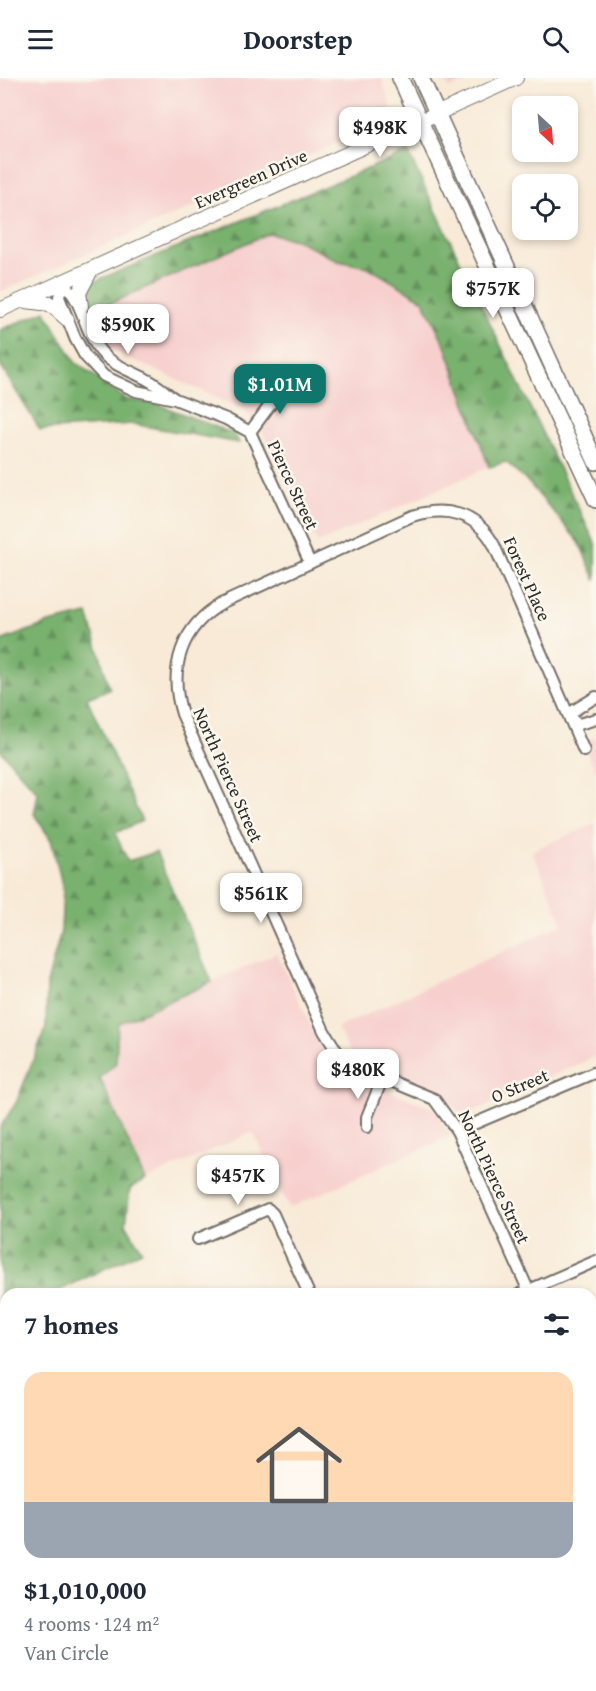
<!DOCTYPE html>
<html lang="en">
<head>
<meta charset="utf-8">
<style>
  :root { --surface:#fff; --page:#f6f6f7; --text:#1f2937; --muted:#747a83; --accent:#0f766e }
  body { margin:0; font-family:"Gentium Book Plus",serif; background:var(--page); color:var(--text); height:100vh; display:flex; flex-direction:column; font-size:22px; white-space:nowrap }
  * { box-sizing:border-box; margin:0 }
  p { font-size:20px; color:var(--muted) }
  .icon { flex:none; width:33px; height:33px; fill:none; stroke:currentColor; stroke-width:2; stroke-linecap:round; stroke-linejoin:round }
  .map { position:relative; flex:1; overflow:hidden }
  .drawer { position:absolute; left:0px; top:1210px; width:597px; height:404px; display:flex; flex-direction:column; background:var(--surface); border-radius:18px 18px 0 0; box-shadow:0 3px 9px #0003 }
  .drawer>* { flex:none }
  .needle { width:39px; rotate:154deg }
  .controls { position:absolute; left:512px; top:18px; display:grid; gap:12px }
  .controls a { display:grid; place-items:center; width:66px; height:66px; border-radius:12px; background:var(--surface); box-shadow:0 3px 9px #0003; font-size:30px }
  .price { position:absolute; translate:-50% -51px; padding:0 14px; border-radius:12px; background:#fff; color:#222; font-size:20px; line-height:39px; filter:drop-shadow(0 2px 3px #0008) }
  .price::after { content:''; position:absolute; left:50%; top:36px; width:18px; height:14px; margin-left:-9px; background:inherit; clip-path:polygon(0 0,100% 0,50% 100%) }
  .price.current { background:var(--accent); color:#fff }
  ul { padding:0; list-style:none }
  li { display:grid; align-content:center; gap:12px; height:318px; padding:0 24px }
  li span { display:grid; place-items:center; height:186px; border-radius:18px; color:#555 }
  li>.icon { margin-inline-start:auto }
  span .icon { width:108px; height:108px; fill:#fffc; stroke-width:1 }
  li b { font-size:26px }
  h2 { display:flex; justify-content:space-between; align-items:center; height:72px; padding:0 24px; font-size:26px }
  header { display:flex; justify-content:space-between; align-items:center; height:78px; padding:0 24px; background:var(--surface); font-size:27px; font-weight:600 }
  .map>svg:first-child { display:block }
  .built { fill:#f7d0ce }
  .forest { fill:url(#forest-firs); stroke:#526e4c; stroke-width:1.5 }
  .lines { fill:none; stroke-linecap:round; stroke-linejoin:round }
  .minor-casing { stroke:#736e67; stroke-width:14 }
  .tertiary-casing { stroke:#736e67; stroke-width:16 }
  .secondary-casing { stroke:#736e67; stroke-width:18 }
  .primary-casing { stroke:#736e67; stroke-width:20 }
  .minor { stroke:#fff; stroke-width:10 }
  .tertiary { stroke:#fff; stroke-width:14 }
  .secondary { stroke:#fff; stroke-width:15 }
  .primary { stroke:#fff; stroke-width:16 }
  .labels { text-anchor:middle; stroke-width:5; stroke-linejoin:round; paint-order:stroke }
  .street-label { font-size:18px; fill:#2b2b2b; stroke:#fbf7ec }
</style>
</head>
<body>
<header><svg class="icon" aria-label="menu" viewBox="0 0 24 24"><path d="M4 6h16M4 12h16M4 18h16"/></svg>Doorstep<svg class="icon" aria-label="search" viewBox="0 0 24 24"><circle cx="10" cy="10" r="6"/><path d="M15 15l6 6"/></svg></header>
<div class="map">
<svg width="596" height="1613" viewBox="0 0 596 1613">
  <defs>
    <pattern id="forest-firs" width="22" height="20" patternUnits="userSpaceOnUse" patternTransform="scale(1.5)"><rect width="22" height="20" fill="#79b16e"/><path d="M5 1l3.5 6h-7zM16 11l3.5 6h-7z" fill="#63905b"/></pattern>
  </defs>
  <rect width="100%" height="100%" fill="#fbf7ec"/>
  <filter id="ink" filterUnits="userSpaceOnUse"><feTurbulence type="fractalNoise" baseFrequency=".0167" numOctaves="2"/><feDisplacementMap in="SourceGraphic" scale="12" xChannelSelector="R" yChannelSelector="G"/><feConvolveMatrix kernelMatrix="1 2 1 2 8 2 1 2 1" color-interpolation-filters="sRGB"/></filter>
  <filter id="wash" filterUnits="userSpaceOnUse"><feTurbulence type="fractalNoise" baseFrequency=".008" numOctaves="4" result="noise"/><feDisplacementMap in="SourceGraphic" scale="24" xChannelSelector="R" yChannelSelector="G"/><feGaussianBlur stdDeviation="1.35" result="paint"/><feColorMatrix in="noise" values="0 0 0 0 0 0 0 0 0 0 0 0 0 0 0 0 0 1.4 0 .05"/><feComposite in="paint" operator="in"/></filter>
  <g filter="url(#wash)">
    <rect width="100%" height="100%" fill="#f8ead7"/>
    <g class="built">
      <path d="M0 0H381L391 27V41L0 214Z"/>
      <path d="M442 0H480L450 10Z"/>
      <path d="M269 155 299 163 338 183 368 189 423 222 444 265 489 389 318 465 261 351 244 332 107 270 91 234Z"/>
      <path d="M596 659V693L582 665Z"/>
      <path d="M596 745V978L463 1038 434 1010 350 974 337 950 563 846 532 773Z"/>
      <path d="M277 875 328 985 351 999 434 1030 451 1058 289 1130 253 1054 145 1102 100 1000 116 985 118 946Z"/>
      <path d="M59 1608H269L272 1613H53Z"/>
      <path d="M280 1608H480L483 1613H282Z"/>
    </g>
    <g class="forest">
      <path d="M408 74 596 467V503L579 464 528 404 506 384 489 389 444 265 423 222 368 189 338 183 299 163 269 155 91 234 90 205Z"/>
      <path d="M45 233 75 284 126 321 157 326 235 356 239 365 133 346 40 352 0 287V252Z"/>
      <path d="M88 536 110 611 87 620 142 743 115 755 128 783 156 774 212 904 118 946 116 985 100 1000 145 1102 130 1111 126 1146 142 1173 52 1216H6L5 1239 0 1233V1049L16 1025 46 949 47 906 61 853 63 810 51 762 34 736 38 715 0 672V563L49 545Z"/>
    </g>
  </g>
  <g filter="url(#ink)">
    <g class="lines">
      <defs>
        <g id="minor">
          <path d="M175 321C166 315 158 307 148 302 130 292 110 287 98 270 82 248 84 223 62 205L59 219 75 260 85 278 104 298 136 313 175 321 226 341 250 354 310 485"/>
          <path d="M250 354 273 323 294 304"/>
          <path d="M596 619 573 633 570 641 579 646 596 641"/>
          <path d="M367 1049V1039L383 999"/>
          <path d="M457 1053 596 994"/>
          <path d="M198 1161 268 1131 273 1136 309 1216"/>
          <path d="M520 1216 596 1183"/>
          <path d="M530 1216 457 1053 434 1021 343 983 324 953 182 636C168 591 181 548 223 525L412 438C445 428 476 434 494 467L584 673"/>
          <path d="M591 1350 596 1361"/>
          <path d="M0 1446 6 1444"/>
          <path d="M0 1496 6 1509"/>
          <path d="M591 1592 596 1589"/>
          <path d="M269 1608 272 1613"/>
          <path d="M488 1608 490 1613"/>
          <path d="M541 1613 552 1608"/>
        </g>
        <g id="tertiary">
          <path d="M26 223 50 226 67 241"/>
          <path d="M81 228 79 215 91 192"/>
          <path d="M0 232 516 0"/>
        </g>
        <g id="secondary">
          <path d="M400 0 596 422"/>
          <path d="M421 0 596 384"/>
        </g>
        <g id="primary">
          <path d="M591 1373 596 1370"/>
          <path d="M48 1613 59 1608"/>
        </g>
      </defs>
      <use href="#minor" class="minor-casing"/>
      <use href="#tertiary" class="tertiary-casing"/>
      <use href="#secondary" class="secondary-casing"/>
      <use href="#primary" class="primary-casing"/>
      <use href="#minor" class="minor"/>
      <use href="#tertiary" class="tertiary"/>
      <use href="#secondary" class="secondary"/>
      <use href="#primary" class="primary"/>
    </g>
  </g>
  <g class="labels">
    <g class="street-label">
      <text transform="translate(251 101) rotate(-24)" y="6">Evergreen Drive</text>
      <text transform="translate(293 407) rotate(65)" y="6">Pierce Street</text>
      <text transform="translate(527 501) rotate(66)" y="6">Forest Place</text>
      <text transform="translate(228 697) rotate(66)" y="6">North Pierce Street</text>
      <text transform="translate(520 1008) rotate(-23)" y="6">O Street</text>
      <text transform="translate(494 1099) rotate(65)" y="6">North Pierce Street</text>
    </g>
  </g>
</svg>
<div class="controls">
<a><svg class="needle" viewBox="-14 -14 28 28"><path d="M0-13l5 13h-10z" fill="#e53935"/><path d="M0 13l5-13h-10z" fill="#747a83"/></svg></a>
<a><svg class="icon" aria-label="locate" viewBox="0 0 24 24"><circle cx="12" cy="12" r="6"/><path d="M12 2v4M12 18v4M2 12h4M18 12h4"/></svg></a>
</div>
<b class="price" style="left:380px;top:80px">$498K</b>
<b class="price" style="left:493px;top:241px">$757K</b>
<b class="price" style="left:128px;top:277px">$590K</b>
<b class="price current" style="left:280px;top:337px">$1.01M</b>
<b class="price" style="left:261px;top:846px">$561K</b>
<b class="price" style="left:358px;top:1022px">$480K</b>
<b class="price" style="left:238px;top:1128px">$457K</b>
<section class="drawer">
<h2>7 homes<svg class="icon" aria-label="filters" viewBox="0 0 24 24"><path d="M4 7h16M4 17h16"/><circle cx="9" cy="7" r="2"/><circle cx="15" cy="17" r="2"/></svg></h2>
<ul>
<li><span style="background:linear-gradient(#ffd9b3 70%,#9aa5b1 0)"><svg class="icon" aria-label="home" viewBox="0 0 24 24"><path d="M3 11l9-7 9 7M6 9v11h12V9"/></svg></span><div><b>$1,010,000</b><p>4 rooms · 124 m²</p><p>Van Circle</p></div></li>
</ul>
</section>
</div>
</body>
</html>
